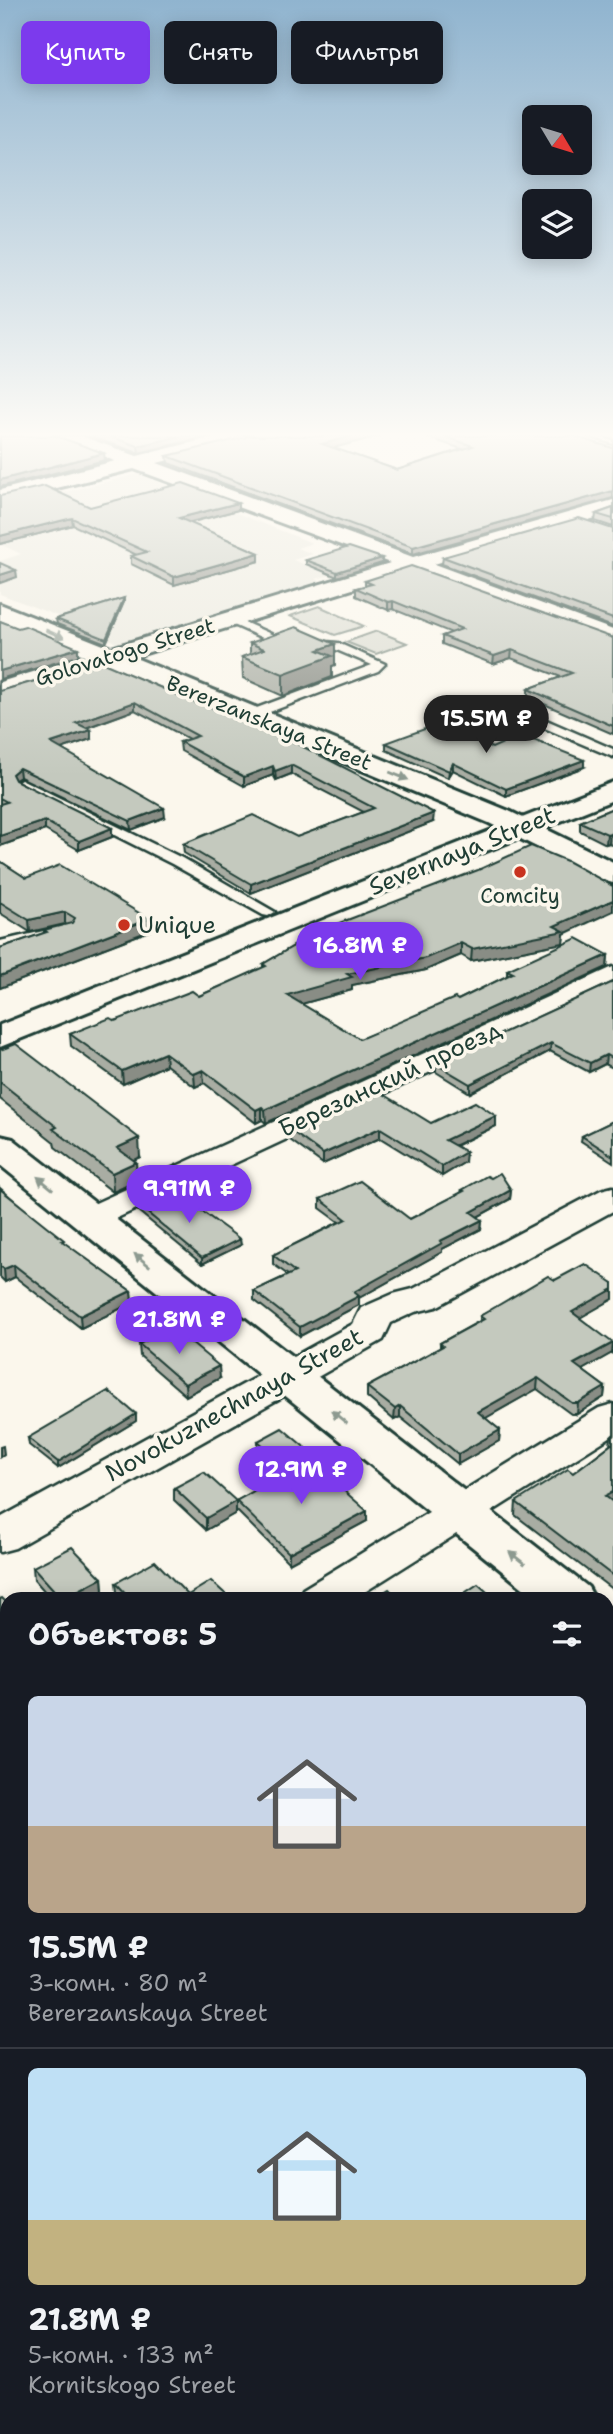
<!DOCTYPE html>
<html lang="ru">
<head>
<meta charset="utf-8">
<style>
  :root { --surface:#171b24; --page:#242831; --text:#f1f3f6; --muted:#9ea1a6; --line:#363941; --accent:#7c3aed }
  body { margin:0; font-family:"Shantell Sans",sans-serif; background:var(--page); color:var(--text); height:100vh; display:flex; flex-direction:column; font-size:26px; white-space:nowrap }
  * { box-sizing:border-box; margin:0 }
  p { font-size:23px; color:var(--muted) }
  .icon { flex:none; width:38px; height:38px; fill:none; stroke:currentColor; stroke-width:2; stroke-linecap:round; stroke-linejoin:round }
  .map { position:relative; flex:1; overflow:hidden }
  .side { position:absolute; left:0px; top:1592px; width:614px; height:842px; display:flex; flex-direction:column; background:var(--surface); border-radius:21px 21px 0 0; box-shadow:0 4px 18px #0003 }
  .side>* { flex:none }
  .top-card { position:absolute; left:21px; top:21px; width:572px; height:63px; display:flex; gap:14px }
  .needle { width:46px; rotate:128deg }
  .fabs { position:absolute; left:522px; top:105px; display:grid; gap:14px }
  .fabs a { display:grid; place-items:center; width:70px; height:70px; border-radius:10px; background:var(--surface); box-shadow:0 4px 18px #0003; font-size:35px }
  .price { position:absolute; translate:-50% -60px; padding:0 16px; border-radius:24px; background:var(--accent); color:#fff; font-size:23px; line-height:46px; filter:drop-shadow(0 2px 4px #0008) }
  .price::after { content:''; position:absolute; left:50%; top:42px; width:21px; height:16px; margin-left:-10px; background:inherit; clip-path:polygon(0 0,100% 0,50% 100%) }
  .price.current { background:#222; color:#fff }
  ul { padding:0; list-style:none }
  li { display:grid; align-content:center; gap:14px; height:371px; padding:0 28px }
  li+li { border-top:2px solid var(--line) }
  li span { display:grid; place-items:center; height:217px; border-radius:10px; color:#555 }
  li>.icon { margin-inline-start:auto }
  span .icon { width:126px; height:126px; fill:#fffc; stroke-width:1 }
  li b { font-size:30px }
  h2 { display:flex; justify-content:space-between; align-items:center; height:84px; padding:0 28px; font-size:30px }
  .pill { padding:0 24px; border-radius:10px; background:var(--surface); box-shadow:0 4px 18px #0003; font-size:24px; line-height:63px }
  .pill.current { background:var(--accent); color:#fff }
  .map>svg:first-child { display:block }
  .built { fill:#eae9de }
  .green { fill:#dbdcd1; stroke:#7d8c82; stroke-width:2 }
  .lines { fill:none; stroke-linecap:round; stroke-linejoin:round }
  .lane-casing { stroke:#1f3d34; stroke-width:5 }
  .street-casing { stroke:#1f3d34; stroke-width:5 }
  .secondary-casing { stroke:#1f3d34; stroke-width:6 }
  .primary-casing { stroke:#1f3d34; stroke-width:6 }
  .lane { fill:#fbf7ec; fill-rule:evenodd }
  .street { fill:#fbf7ec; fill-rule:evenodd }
  .secondary { fill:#fbf7ec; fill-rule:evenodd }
  .primary { fill:#fbf7ec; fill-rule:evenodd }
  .tram { stroke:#1f3d34; stroke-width:2 }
  .wall { fill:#a9ada3; stroke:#1f3d34; stroke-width:2 }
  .shaded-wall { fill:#898d85; stroke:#1f3d34; stroke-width:2 }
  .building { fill:#c4c9be; stroke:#1f3d34; stroke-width:2 }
  .oneway { fill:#8d9a90 }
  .poi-dot { fill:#c8321e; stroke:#fbf7ec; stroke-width:2.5 }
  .labels { text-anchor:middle; stroke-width:7; stroke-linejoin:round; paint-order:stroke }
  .far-street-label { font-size:21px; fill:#1f3d34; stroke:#fbf7ec }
  .far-poi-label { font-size:21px; fill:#1f3d34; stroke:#fbf7ec }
  .street-label { font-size:24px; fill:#1f3d34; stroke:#fbf7ec }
  .poi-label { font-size:24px; fill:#1f3d34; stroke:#fbf7ec; text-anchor:start }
</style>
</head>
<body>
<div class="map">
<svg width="613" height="2434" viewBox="0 0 613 2434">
  <rect width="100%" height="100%" fill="#fbf7ec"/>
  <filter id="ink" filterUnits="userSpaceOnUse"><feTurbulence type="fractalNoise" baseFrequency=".0143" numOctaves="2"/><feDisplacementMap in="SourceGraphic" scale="14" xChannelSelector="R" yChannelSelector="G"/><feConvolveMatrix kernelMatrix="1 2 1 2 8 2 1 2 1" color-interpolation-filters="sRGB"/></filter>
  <g filter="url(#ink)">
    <path class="built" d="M138 474 312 543 297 548 313 554 293 560 331 575 316 579 322 582 119 644 68 620 0 594V561L21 554 0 544V508Z"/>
    <g class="green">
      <path d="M319 606 364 626 335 635 290 616Z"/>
      <path d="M377 631 407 643 376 654 346 642Z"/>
    </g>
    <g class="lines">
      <defs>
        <g id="lane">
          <path d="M227 618H235L280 638 338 643 385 664 378 671 254 718H246V712L372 665 332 648 274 643 227 622Z"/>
          <path d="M497 702H505L613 749V757L497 708Z"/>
          <path d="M21 779 182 858 275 912 268 916 263 915 172 864 17 786 15 783Z"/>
          <path d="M48 930 53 931 55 934 53 937 0 949V941Z"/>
        </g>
        <g id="street">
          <path d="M570 436H596L613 441V452L573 440Z"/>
          <path d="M613 967V987L102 1225 90 1229 78 1225 72 1218 78 1211Z"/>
          <path d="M613 1187V1211L436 1307 415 1312 391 1323 383 1340 15 1548 0 1552V1518L353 1324 361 1308 393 1294 413 1289 601 1190Z"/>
          <path d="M613 1404V1435L352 1600H297L303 1589 599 1408Z"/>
          <path d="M7 1773V1815L0 1818V1776Z"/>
        </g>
        <g id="secondary">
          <path d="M54 436H81L137 456 219 436H252L249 440 157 463 413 557 613 500V513L434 564 613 630V645L411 571 133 657 509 811 613 862V883L602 880 489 823 109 665 0 698V682L86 656 0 620V604L111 648 390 563 134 469 0 502V490L115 461 57 440Z"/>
          <path d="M0 1136 13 1139 588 1587 595 1600H538L0 1165Z"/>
          <path d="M607 1610 613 1612V1650L607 1649Z"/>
          <path d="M613 1912V1962L607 1964V1914Z"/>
          <path d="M7 2384V2427H37L34 2434H0V2387Z"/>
        </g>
        <path id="primary" d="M613 782V800L0 1047V1025Z"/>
      </defs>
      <use href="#lane" class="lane-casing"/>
      <use href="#street" class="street-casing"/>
      <use href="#secondary" class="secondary-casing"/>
      <use href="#primary" class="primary-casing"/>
      <use href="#lane" class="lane"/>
      <use href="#street" class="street"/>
      <use href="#secondary" class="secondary"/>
      <use href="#primary" class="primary"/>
      <path class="tram" d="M585 436 613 445"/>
    </g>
    <g class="wall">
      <path d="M88 436H209L139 453Z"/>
      <path d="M423 436H573L413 554 168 463 167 456 333 448 397 470 462 449Z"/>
      <path d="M0 496 90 507 238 510 189 523 259 553V561L174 585 131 564V556L137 555 73 525 0 544Z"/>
      <path d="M613 508V527L595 521 596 514Z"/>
      <path d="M613 529V627L442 564 443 557Z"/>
      <path d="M306 560 382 563 337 577 306 564Z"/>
      <path d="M365 581 613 638V734L528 697V689L561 677 511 658 493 664 442 644V636L452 633 393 609 388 610 356 596V588L365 586Z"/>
      <path d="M124 598V602L106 643 57 624 56 619Z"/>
      <path d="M250 643 335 644V665L332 666V677L283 696 243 678 242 657 250 654Z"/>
      <path d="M101 662 433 822 251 893 184 853 183 844 297 837 364 812 291 774 276 780 273 775 244 786 181 751 180 742 189 739 135 710 86 728 91 739 61 749 165 817 131 830 20 777 16 780 112 837 79 850 45 830 0 846V691Z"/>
      <path d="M386 743 492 748 584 767 506 796 453 770 448 778 386 750Z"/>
      <path d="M613 808V845L609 843 606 844 580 831V822Z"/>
      <path d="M0 861 26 878 149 931 0 988V948L44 933V930L66 925 30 932 0 913Z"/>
      <path d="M321 930 564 934 563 943 471 961 461 955 426 970 352 985V990L301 1004 360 1039 458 1000 507 976V970L608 955 607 967 266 1123 262 1120 256 1123 204 1083 195 1087 166 1065 123 1084 71 1046 70 1034 115 1021 199 996 263 968V964Z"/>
      <path d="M613 982V1068L605 1064 589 1072 550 1051 470 1093 436 1072V1064Z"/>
      <path d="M0 1050 140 1157 133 1160 136 1162 137 1181 113 1192 55 1147 54 1142 0 1099Z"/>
      <path d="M496 1116V1126L455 1146 465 1162 442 1176 380 1138 323 1164 290 1140V1130L431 1123Z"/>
      <path d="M613 1121V1162L581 1141 582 1136Z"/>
      <path d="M0 1188 64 1243 131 1291 132 1303 81 1328 15 1277 5 1282 0 1277Z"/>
      <path d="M462 1190H511L510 1199 477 1217 482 1220 481 1229 442 1249V1252L359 1298V1305L300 1336 254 1300V1291L288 1275 273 1264V1255L339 1222 320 1208V1199L410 1219 461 1193Z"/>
      <path d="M171 1201 241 1245 202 1264 138 1211V1205Z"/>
      <path d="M555 1280 613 1283V1299L579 1318 612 1353 582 1370 605 1387 604 1397 577 1414H571L537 1389 485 1418 500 1430 499 1441 458 1464 400 1417 394 1420 367 1397V1387L440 1348V1343L480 1321V1316Z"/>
      <path d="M139 1344 220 1378 186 1396 140 1356Z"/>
      <path d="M136 1421 58 1468 29 1445 28 1438Z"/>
      <path d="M613 1435V1590L515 1515 516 1502 573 1473 610 1445 611 1437Z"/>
      <path d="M258 1441 315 1456V1462L313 1464 367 1521 289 1563 236 1510V1501L287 1473 258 1448Z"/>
      <path d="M174 1488 236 1513 206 1530 174 1500Z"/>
      <path d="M33 1567 102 1578 103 1591 86 1600H52L34 1579Z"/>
      <path d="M116 1583 188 1595 232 1600H124L117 1592Z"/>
      <path d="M0 1599 7 1603V1704L0 1691Z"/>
      <path d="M7 1711V1726L6 1724 4 1712Z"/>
      <path d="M613 2008V2083L607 2077V2013Z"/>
      <path d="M0 2144 7 2154V2253L0 2243Z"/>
      <path d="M607 2169 613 2175V2321L607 2315Z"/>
      <path d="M236 2427H347L339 2434H241Z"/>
      <path d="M409 2427H585L584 2434H414Z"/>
    </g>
    <g class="shaded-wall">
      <path d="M181 436H209L139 453 138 446Z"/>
      <path d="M353 436H379L322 451V444Z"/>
      <path d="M104 453 105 460 0 487V480Z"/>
      <path d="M613 491V498L413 554V547Z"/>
      <path d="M238 503V510L179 525V518Z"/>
      <path d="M72 518 73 525 0 544V536Z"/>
      <path d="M259 553V561L174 585V577Z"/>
      <path d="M382 558V563L337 577V572Z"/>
      <path d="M16 570 17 577 0 583V575Z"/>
      <path d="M124 598V602L106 643V639Z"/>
      <path d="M393 601V609L388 610V602Z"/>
      <path d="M335 644V665L332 666V677L283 696V674L318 650Z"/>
      <path d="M78 648V656L0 679V671Z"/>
      <path d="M512 650 511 658 493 664 494 656Z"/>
      <path d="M135 702V710L77 731 76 723Z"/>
      <path d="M91 730V739L52 752 51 743Z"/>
      <path d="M584 760V767L506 796V789Z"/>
      <path d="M453 763V770L448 778 449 771Z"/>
      <path d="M291 765V774L276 780 275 771Z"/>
      <path d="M273 766V775L244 786V777Z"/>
      <path d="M19 768 20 777 12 782V774Z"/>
      <path d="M164 808 165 817 131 830 130 821Z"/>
      <path d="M434 813 433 822 251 893V884Z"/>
      <path d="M45 821V830L0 846V836Z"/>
      <path d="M112 828V837L79 850V841Z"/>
      <path d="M610 833 609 843 606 844 607 834Z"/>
      <path d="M613 900V911L564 934 563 943 471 961 472 949 554 926Z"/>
      <path d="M65 912V924L30 932 29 920Z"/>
      <path d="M149 919V931L0 988V976Z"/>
      <path d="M461 943V955L426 970 352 985V990L287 1008V995L347 974Z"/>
      <path d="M608 955 607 967 266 1123 265 1110Z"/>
      <path d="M551 1043 550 1051 470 1093V1084Z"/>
      <path d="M165 1053 166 1065 123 1084 122 1071Z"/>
      <path d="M606 1055 605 1064 589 1072 590 1063Z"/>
      <path d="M203 1070 204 1083 195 1087 194 1074Z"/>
      <path d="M262 1107V1120L256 1123V1110Z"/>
      <path d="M496 1116V1126L445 1150V1140Z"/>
      <path d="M380 1128V1138L323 1164V1154Z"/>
      <path d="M139 1138 140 1157 118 1167 117 1148Z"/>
      <path d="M466 1152 465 1162 442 1176V1166Z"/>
      <path d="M136 1162 137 1181 113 1192 112 1173Z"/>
      <path d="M511 1190 510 1199 470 1221 471 1212Z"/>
      <path d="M482 1220 481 1229 442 1249V1252L359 1298V1305L300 1336V1327L354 1292 440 1241Z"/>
      <path d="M240 1239 241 1245 202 1264V1258Z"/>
      <path d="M14 1265 15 1277 5 1282 4 1269Z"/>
      <path d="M613 1289V1299L571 1323 572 1312Z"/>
      <path d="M131 1291 132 1303 81 1328 80 1316Z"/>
      <path d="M613 1343 612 1353 573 1375 574 1364Z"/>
      <path d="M219 1366 220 1378 186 1396 185 1384Z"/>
      <path d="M538 1378 537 1389 477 1423 478 1412Z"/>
      <path d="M605 1387 604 1397 577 1414 578 1403Z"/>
      <path d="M400 1406V1417L394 1420 395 1409Z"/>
      <path d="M136 1414V1421L58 1468V1462Z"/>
      <path d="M500 1430 499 1441 458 1464V1454Z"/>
      <path d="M3 1446 4 1454 0 1457V1447Z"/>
      <path d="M315 1456V1462L291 1476V1470Z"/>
      <path d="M613 1492V1503L605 1496Z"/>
      <path d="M236 1501V1513L206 1530V1518Z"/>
      <path d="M367 1511V1521L289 1563V1553Z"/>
      <path d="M102 1578 103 1591 86 1600 62 1599Z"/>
      <path d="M613 1834V1839L607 1844V1838Z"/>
      <path d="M7 1891V1907L0 1911V1895Z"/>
      <path d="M7 2056V2070L0 2075V2061Z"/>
      <path d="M276 2427H290V2434H269Z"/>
      <path d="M318 2427H347L339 2434H318Z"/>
    </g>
    <g class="building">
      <path d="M0 436H56L104 453 0 480Z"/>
      <path d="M108 436H181L138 446Z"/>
      <path d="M250 436H353L322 444 397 470 473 446 443 436H573L613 448V491L413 547 167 456Z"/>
      <path d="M183 483 238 503 179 518 259 553 174 577 131 556 147 552 72 518 0 536V496L45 486 90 507Z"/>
      <path d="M613 508V519L596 514Z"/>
      <path d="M579 518 613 529V619L443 557Z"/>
      <path d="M349 547 382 558 337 572 306 560Z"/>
      <path d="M0 563 16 570 0 575Z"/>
      <path d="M411 566 613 638V726L528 689 572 673 512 650 494 656 442 636 462 629 393 601 388 602 356 588 372 584 365 581Z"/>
      <path d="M124 598 106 639 56 619Z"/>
      <path d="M0 621 18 628 25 626 78 648 0 671Z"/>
      <path d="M296 627 335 644 318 650 332 656 283 674 242 657 264 649 250 643Z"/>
      <path d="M101 662 196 703 200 701 218 711 223 709 258 724 434 813 251 884 183 844 253 815 297 837 374 808 291 765 275 771 273 766 244 777 180 742 198 736 135 702 76 723 91 730 51 743 164 808 130 821 19 768 12 774 15 780 112 828 79 841 45 821 0 836V804L7 802 0 798V691Z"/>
      <path d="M441 723 492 748 521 735 584 760 506 789 453 763 449 771 386 743Z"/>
      <path d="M613 808V834L610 833 607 834 580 822Z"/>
      <path d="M531 846 567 861 613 886V900L554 926 564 931 472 949 461 943 426 958 347 974 352 977 287 995 360 1039 455 998 458 1000 513 973 507 970 577 938 608 955 265 1110 262 1107 256 1110 203 1070 194 1074 165 1053 122 1071 70 1034 110 1018 115 1021 192 991 199 996 266 966 263 964 321 930 478 870Z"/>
      <path d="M0 861 26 878 60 865 149 919 0 976V948L47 932 44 930 72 923 75 918 65 912 29 920 0 902Z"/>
      <path d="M613 982V1059L606 1055 590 1063 551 1043 470 1084 436 1064Z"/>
      <path d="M16 1044 139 1138 117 1148 136 1162 112 1173 53 1129 57 1127 0 1082V1050Z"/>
      <path d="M377 1090 431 1123 475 1102 496 1116 445 1140 466 1152 442 1166 380 1128 323 1154 290 1130Z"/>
      <path d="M613 1121V1156L582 1136Z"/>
      <path d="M500 1173 511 1190 471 1212 482 1220 440 1241 442 1243 354 1292 359 1296 300 1327 254 1291 295 1272 273 1255 346 1219 320 1199 360 1181 410 1219 464 1191 462 1190 487 1176 491 1178Z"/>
      <path d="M0 1189 64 1240 62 1241 131 1291 80 1316 14 1265 4 1269 0 1266Z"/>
      <path d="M162 1194 171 1201 181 1196 240 1239 202 1258 138 1205Z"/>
      <path d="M585 1264 613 1283V1289L572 1312 613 1343 574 1364 605 1387 578 1403H572L538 1378 478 1412 500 1430 458 1454 400 1406 395 1409 367 1387 443 1346 440 1343 484 1319 480 1316 548 1276 555 1280Z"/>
      <path d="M173 1328 219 1366 185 1384 139 1344Z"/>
      <path d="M108 1391 136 1414 58 1462 28 1438Z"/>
      <path d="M282 1428 315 1456 291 1470 258 1441Z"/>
      <path d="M613 1443V1492L605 1496 613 1502V1576L516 1502 568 1469 573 1473Z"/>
      <path d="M309 1460 367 1511 289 1553 236 1501Z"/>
      <path d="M204 1472 236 1501 206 1518 174 1488Z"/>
      <path d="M72 1547 102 1578 62 1599 33 1567Z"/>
      <path d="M155 1561 188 1595 211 1581 232 1600H132L116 1583Z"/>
      <path d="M478 1584 496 1600H454Z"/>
      <path d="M389 1589 399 1600H371Z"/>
      <path d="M2 1598 7 1603V1695L0 1682V1599Z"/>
      <path d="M607 1818 613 1823V1834L607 1838Z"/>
      <path d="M7 1847V1891L0 1895V1851Z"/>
      <path d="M7 1958V2056L0 2061V1963Z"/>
      <path d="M613 2008V2076L607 2070V2013Z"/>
      <path d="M0 2144 7 2154V2244L0 2234Z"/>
      <path d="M607 2169 613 2175V2302L607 2295Z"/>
      <path d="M254 2427H276L269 2434H259Z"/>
      <path d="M432 2427H585L584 2434H434L435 2431Z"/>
    </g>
    <defs><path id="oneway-solid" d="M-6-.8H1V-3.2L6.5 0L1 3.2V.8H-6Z" transform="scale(1.75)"/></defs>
    <g class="oneway">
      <use href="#oneway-solid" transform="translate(55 634) rotate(23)"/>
      <use href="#oneway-solid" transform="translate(399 776) rotate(22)"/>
      <use href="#oneway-solid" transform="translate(45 1183) rotate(-141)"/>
      <use href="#oneway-solid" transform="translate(142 1260) rotate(-141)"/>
      <use href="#oneway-solid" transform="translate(339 1417) rotate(-141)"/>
      <use href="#oneway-solid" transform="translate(517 1558) rotate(-142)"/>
    </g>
  </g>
  <linearGradient id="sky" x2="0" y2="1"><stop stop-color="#90b4cf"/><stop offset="0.56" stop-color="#fdfbf6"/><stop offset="1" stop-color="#fdfbf6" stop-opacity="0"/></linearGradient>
  <rect width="613" height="776" fill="url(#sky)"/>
  <g class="poi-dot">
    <circle cx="520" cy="872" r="7"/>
    <circle cx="124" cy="925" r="7"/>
  </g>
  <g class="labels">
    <g class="far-street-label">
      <text transform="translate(125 652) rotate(-17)" y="7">Golovatogo Street</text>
      <text transform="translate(269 723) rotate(22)" y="7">Bererzanskaya Street</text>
    </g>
    <g class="far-poi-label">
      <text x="520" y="903">Comcity</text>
    </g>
    <g class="street-label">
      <text transform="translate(462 851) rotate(-22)" y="8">Severnaya Street</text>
      <text transform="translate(390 1079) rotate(-25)" y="8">Березанский проезд</text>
      <text transform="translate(234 1405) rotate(-29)" y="8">Novokuznechnaya Street</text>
    </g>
    <g class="poi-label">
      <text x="138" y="933">Unique</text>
    </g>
  </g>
</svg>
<div class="fabs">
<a><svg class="needle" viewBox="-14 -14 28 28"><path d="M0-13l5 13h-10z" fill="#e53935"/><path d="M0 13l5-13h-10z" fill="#9ea1a6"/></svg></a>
<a><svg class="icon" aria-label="layers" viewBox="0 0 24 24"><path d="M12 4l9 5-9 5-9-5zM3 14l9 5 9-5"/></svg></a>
</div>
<b class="price current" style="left:486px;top:755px">15.5M ₽</b>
<b class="price" style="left:360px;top:982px">16.8M ₽</b>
<b class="price" style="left:189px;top:1225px">9.91M ₽</b>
<b class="price" style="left:179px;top:1356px">21.8M ₽</b>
<b class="price" style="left:301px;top:1506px">12.9M ₽</b>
<div class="top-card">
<a class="pill current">Купить</a>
<a class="pill">Снять</a>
<a class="pill">Фильтры</a>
</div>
<section class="side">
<h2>Объектов: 5<svg class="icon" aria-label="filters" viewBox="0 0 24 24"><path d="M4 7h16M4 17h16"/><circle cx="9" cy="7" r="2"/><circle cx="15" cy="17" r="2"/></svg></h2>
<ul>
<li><span style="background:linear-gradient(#c9d6e8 60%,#b9a48a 0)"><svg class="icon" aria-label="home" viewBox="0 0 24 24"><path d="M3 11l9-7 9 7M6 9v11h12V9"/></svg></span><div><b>15.5M ₽</b><p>3-комн. · 80 m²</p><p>Bererzanskaya Street</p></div></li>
<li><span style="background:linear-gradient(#bfe0f5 70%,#c2b280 0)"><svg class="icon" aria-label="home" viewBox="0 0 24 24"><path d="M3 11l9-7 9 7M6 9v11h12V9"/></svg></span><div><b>21.8M ₽</b><p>5-комн. · 133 m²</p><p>Kornitskogo Street</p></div></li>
</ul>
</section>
</div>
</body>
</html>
